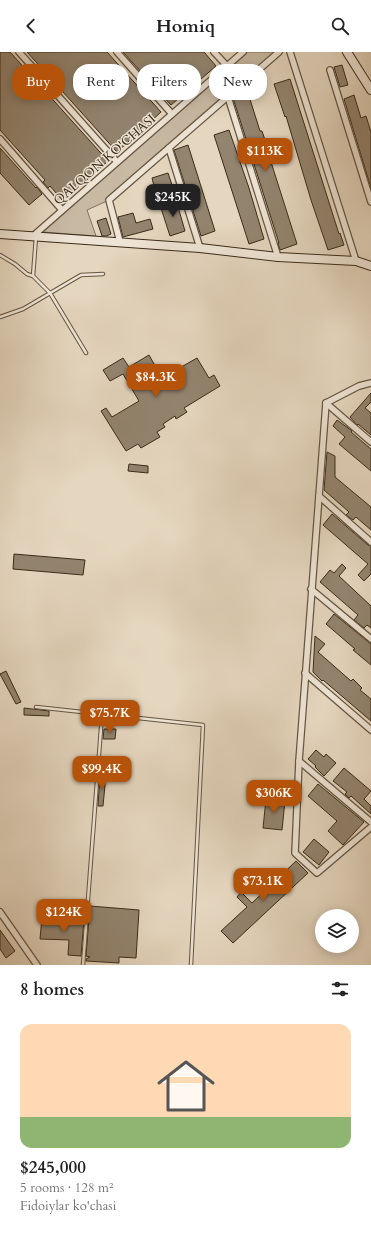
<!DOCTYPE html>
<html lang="en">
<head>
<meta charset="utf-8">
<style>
  :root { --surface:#fff; --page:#f6f6f6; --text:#202124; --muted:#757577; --accent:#b45309 }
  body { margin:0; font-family:Cardo,serif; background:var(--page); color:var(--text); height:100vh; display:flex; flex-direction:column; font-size:15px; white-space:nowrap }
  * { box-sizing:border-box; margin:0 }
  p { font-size:13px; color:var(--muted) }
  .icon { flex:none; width:22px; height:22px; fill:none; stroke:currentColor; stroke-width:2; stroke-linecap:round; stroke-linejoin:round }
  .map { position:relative; height:913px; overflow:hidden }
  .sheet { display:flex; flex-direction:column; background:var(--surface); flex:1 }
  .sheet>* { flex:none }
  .guide { position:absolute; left:12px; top:12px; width:347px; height:36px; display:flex; gap:8px }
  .fabs { position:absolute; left:315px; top:857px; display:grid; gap:8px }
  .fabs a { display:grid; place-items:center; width:44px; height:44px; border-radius:50%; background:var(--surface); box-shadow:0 2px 10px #0003; font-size:20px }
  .price { position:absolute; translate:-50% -34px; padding:0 9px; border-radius:8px; background:var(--accent); color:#fff; font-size:13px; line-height:26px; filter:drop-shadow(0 1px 2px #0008) }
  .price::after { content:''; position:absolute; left:50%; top:24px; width:12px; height:9px; margin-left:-6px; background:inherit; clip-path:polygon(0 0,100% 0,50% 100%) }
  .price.on { background:#222; color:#fff }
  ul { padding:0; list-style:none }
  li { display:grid; align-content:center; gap:8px; height:212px; padding:0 20px }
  li span { display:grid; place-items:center; height:124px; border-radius:12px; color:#555 }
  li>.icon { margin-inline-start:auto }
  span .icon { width:72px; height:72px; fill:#fffc; stroke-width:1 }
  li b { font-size:17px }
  h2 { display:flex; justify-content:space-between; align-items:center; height:48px; padding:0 20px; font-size:17px }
  .chip { padding:0 14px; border-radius:16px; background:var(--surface); box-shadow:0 2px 10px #0003; font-size:14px; line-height:36px }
  .chip.on { background:var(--accent); color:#fff }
  header { display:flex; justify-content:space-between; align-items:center; height:52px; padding:0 20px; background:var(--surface); font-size:18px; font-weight:700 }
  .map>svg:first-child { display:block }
  .green { fill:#c8b9a3; stroke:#81725e }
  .building { fill:#93846f; stroke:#3a2c18 }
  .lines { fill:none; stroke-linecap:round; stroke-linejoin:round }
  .lane-casing { stroke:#655642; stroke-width:4.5 }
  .street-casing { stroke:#655642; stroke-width:8 }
  .secondary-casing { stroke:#3a2c18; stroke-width:10 }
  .lane { stroke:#eee4d5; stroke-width:2.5 }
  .street { stroke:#eee4d5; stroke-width:5.5 }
  .secondary { stroke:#eee4d5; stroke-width:8 }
  .labels { text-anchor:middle; stroke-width:3; stroke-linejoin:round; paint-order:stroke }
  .street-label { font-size:13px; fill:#3a2c18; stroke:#eee4d5 }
</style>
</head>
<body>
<header><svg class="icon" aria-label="back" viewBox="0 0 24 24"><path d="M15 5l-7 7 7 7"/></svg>Homiq<svg class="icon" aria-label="search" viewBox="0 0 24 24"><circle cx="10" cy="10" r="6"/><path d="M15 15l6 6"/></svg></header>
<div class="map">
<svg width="371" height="913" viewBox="0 0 371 913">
  <rect width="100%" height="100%" fill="#e5d6bf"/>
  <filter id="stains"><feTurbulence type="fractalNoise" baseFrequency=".005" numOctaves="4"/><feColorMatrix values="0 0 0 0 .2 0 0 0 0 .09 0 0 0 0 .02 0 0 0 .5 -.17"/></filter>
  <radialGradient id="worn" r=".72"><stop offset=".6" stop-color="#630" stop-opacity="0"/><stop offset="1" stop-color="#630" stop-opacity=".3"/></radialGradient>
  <path class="green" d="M246 0H275L106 147 107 149 87 158 96 184 43 180Z"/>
  <g class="building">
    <path d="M0 0H10L108 109 63 149 50 134 48 136 43 130 45 128 0 78Z"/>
    <path d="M27 0H107L161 60 117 100Z"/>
    <path d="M123 0H204L216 14 171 53Z"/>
    <path d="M342 13 348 33 340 35 334 15Z"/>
    <path d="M290 27 339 182 340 181 344 193 328 198 311 148 286 64 285 65 274 32Z"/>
    <path d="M248 41 260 79H262L266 91H265L297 192 280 198 278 191H279L233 46Z"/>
    <path d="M354 43 361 66 366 64 371 80V136L344 47Z"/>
    <path d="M229 78 249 136 264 187 249 192 214 83Z"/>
    <path d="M188 93 215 179 201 184 174 98Z"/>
    <path d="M0 96 36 136 37 135 42 142 29 153 0 121Z"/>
    <path d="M168 121 172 133 155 138 152 126Z"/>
    <path d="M176 148 185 179 170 184 160 153Z"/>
    <path d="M133 161 136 171 150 167 153 177 123 185 118 165Z"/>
    <path d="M106 166 111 182 106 184H102L97 169Z"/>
    <path d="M149 303 162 326 197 306 209 326 214 323 220 334 184 356 187 360 176 367 175 364 163 372 165 375 157 380 160 385 141 396 138 392 126 399 101 359 106 356 112 365 139 349 123 322 110 329 103 318 123 306 129 315Z"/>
    <path d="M371 341V350L365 356 371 361V383L358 372 357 373 350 365Z"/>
    <path d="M337 368 352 379 351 380 371 397V419L339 392 345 385 333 374Z"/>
    <path d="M327 400 335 404V425L371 455V478L356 465 353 468 346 463 349 460 324 438Z"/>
    <path d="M129 412 148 414V421L128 419Z"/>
    <path d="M332 462 368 493 371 494V522L364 529 358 523 368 512 323 473Z"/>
    <path d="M14 502 85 508 83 523 13 517Z"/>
    <path d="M342 512 346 516 339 524 371 554V576L367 573 364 576 354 568 358 563 320 530 330 518 334 521Z"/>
    <path d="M334 562 371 592V613L353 598 355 597 326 572Z"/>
    <path d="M315 584 325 592 318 600 351 629 353 627 362 636 360 638 371 647V669L323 628 322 629 313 620Z"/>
    <path d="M6 619 21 650 16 652 0 622Z"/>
    <path d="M24 656 49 659V664L24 663Z"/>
    <path d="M104 677H116L115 687H103Z"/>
    <path d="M316 698 324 705 326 702 336 711 324 724 315 715 316 714 308 707Z"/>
    <path d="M344 716 371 739 364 747 371 754V762L351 744 349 746 345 742 347 740 333 729Z"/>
    <path d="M100 723H106L103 754H98Z"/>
    <path d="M318 732 364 770 343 793 328 779 337 769 308 744Z"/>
    <path d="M266 747 285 749 282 778 263 776Z"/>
    <path d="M314 787 329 800 319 813 303 800Z"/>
    <path d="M296 809 308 821 233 891 221 879 247 855 237 845 241 840 252 851Z"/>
    <path d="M90 854 139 858 136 906 119 905V911L86 909V907L90 905 86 904Z"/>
    <path d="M42 865 84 868 81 904 68 903 69 888 40 887Z"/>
    <path d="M0 878 15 899 6 906 0 897Z"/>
  </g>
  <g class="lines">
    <defs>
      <g id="lane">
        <path d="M0 203 15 212 27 222 33 224 50 241 86 301"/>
        <path d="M33 224 36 185"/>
        <path d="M0 265 23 257 81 223 103 222"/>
        <path d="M36 655 203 673 191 913"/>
        <path d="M83 913 102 663"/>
      </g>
      <g id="street">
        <path d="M19 0 117 110"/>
        <path d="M117 0 172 62"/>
        <path d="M214 0 227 14"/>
        <path d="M290 0 356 209"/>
        <path d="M330 18 371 150"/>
        <path d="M228 45 278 205"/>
        <path d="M0 87 62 158"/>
        <path d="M169 96 200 196"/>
        <path d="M33 184 243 0"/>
        <path d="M120 190 109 148 279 0"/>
        <path d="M326 351 299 709 295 801 317 821 371 775"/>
        <path d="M326 351 371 390"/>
        <path d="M326 351 359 334 371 331"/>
        <path d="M319 444 371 490"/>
        <path d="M311 537 371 587"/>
        <path d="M305 621 371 678"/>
        <path d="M299 709 371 770"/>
        <path d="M0 860 37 913"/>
      </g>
      <g id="secondary">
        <path d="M347 0 371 38"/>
        <path d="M0 182 200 196 278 205 356 209 371 214"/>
      </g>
    </defs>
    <use href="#lane" class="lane-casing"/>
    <use href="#street" class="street-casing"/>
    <use href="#secondary" class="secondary-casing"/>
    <use href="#lane" class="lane"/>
    <use href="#street" class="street"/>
    <use href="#secondary" class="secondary"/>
  </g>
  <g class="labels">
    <g class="street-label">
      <text transform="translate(104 107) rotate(-41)" y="5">QALQON KO'CHASI</text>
    </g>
  </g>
  <rect width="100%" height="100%" filter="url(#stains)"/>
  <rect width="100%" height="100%" fill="url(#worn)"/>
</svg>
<div class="fabs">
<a><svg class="icon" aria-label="layers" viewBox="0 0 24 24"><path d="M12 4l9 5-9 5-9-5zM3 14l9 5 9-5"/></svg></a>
</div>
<b class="price" style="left:265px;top:120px">$113K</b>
<b class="price on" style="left:173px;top:166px">$245K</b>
<b class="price" style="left:156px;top:346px">$84.3K</b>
<b class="price" style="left:110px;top:682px">$75.7K</b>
<b class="price" style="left:102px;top:738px">$99.4K</b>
<b class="price" style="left:274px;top:762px">$306K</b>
<b class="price" style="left:263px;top:850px">$73.1K</b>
<b class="price" style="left:64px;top:881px">$124K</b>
<div class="guide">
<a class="chip on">Buy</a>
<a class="chip">Rent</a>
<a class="chip">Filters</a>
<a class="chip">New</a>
</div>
</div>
<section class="sheet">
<h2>8 homes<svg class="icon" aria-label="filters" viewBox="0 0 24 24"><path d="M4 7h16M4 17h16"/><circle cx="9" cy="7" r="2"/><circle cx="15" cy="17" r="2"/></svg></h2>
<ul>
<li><span style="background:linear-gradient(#ffd9b3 75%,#8fb573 0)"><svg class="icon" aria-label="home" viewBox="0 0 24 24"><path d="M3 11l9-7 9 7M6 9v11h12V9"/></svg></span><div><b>$245,000</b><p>5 rooms · 128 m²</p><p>Fidoiylar ko'chasi</p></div></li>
</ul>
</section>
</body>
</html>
